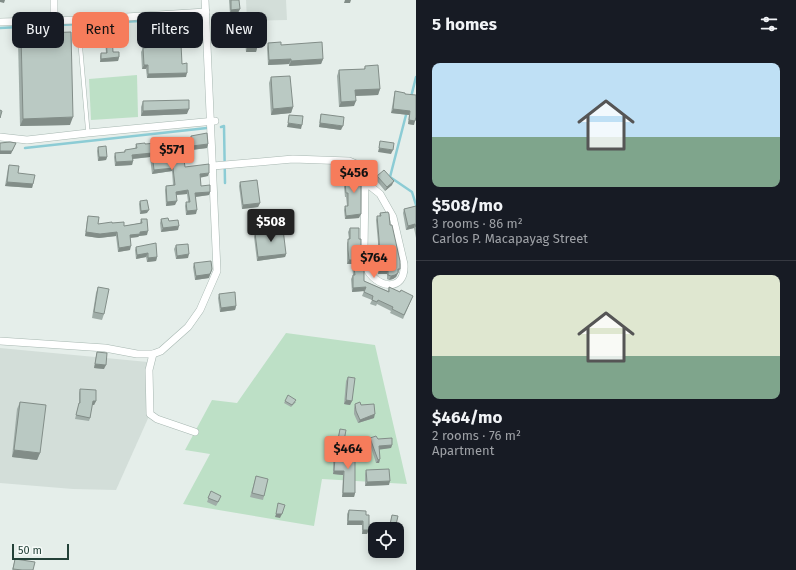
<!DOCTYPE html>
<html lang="en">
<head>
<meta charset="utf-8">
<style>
  :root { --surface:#171b24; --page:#20242c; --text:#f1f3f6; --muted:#9ea1a6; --line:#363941; --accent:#f67c5b }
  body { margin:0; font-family:"Fira Sans",sans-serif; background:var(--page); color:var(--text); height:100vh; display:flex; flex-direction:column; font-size:15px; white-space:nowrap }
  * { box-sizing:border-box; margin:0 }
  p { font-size:13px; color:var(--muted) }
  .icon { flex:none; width:22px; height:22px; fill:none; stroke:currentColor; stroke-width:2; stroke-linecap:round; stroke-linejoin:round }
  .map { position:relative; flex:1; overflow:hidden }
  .details { display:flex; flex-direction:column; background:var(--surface); width:380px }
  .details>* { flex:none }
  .top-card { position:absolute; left:12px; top:12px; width:344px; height:36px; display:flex; gap:8px }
  .fabs { position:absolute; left:368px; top:522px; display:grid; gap:8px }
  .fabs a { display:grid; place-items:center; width:36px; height:36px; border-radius:8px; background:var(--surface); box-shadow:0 2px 10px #0003; font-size:20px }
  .scale { position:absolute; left:12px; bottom:10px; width:57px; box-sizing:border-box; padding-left:4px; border:2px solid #234138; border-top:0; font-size:11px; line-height:14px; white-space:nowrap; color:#234138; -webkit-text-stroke:3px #f6faf8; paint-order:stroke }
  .price { position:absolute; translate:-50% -34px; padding:0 9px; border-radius:4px; background:var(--accent); color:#111; font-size:13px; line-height:26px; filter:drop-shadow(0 1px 2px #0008) }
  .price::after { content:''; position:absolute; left:50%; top:24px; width:12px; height:9px; margin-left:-6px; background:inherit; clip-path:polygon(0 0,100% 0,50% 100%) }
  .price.on { background:#222; color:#fff }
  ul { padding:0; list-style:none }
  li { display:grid; align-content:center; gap:8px; height:212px; padding:0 16px }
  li+li { border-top:1px solid var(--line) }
  li span { display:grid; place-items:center; height:124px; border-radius:8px; color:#555 }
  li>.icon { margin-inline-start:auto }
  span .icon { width:72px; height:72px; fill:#fffc; stroke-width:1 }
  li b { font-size:17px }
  h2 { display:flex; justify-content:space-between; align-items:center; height:48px; padding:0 16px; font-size:17px }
  .chip { padding:0 14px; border-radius:8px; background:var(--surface); box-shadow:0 2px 10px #0003; font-size:14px; line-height:36px }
  .chip.on { background:var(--accent); color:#111 }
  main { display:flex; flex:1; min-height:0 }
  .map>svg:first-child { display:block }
  .built { fill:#d3ded9 }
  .green { fill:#bde0c6 }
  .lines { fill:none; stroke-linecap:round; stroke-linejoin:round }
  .stream { stroke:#8cccd5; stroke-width:2.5 }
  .service-casing { stroke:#a7b7b1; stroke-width:4.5 }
  .minor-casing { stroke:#a7b7b1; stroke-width:8 }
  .service { stroke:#fff; stroke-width:3.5 }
  .minor { stroke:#fff; stroke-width:7 }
  .wall { fill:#a0ada8 }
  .shaded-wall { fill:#828d88 }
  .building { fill:#bac9c3; stroke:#828d88 }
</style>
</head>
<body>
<main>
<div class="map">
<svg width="416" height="570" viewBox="0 0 416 570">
  <rect width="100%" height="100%" fill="#e5eeea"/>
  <g class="built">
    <path d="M246 0H286L287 20 247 21Z"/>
    <path d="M0 348 148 362 150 414 116 490 73 489 0 483Z"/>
  </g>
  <g class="green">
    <path d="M137 75 138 117 91 120 89 79Z"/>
    <path d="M286 333 375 345 407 484 322 479 314 526 183 504 210 454 185 450 212 400 237 403Z"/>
  </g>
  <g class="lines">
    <g class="stream">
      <path d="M214 16H216"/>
      <path d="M0 28 200 18"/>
      <path d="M411 97 416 77"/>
      <path d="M407 111 390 177 412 192 416 205"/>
      <path d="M221 127 224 126 225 183"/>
      <path d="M25 148 207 128"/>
    </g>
    <defs>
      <path id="service" d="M78 20 88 133"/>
      <g id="minor">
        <path d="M54 0V20"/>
        <path d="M0 22 78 20 206 12"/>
        <path d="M0 137 27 140 88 133 215 121"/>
        <path d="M213 166 293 159 349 161 356 164 361 169 365 182 364 251C364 257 364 262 366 267 375 288 406 294 404 264L393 217 380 194 365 182"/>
        <path d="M0 341 105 348 137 354H153L161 351 188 327 200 310 217 271 205 0"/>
        <path d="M153 354 149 370 150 414 157 419 195 432"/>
      </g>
    </defs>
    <use href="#service" class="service-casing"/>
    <use href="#minor" class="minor-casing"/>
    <use href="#service" class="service"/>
    <use href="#minor" class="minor"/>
  </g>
  <g class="wall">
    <path d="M229 0H239L238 13 230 14Z"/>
    <path d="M88 33 104 38 102 42 88 44 87 37Z"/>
    <path d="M21 34 70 125 20 126 18 41Z"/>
    <path d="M106 36 113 52 119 57 118 61 100 62V56L101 53H106L105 40Z"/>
    <path d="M246 36 257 48 256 52H246L245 40Z"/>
    <path d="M268 43 281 45 323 59 321 64 289 66V64L268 65 267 48Z"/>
    <path d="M143 48 182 64 186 77 147 78 146 69H142L141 52Z"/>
    <path d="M365 66 380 89 378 95 355 96 354 106 339 107 337 76 339 70 364 69Z"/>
    <path d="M271 77 293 107 291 113 271 115 269 83Z"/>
    <path d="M395 91 405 94 414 125 408 124 409 115 391 113 394 95Z"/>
    <path d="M143 101 187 114 141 116V107Z"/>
    <path d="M321 114 341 130 319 127 320 118Z"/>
    <path d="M191 136 208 144 207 148 191 150 190 139Z"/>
    <path d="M136 144H145L175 154 185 167 208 176 200 177 201 186 210 192 209 195 196 197V214L186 215 185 206 186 202H188L187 194 176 195 175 205 166 206 165 190 166 186 173 185 172 171 152 174 150 157 133 159 132 165 115 166 114 157 115 153 124 152 125 150 135 149Z"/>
    <path d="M98 147 107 157 106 160 98 161 97 151Z"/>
    <path d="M9 165 18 173 33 184 32 188 5 186 8 168Z"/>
    <path d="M353 171 359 218 345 219 344 210 345 206H347L346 197H345L344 187 347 177H348L349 173 353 172Z"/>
    <path d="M377 176 392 185 385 191 376 180Z"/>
    <path d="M240 182 260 203 258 207 242 209 239 186Z"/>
    <path d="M140 201 147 213 140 214 139 204Z"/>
    <path d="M416 206V238L414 228 406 230 403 213 404 209Z"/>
    <path d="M380 213 390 225 400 269 396 277 393 279 389 280 387 279V274H378V242L376 220 377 216H379Z"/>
    <path d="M88 216 98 224 112 223 124 226 140 223 141 219 147 235 139 236 138 237 130 238V250L118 252 116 236 99 238 85 236 87 220Z"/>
    <path d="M161 219 169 221 178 230 161 232 160 223Z"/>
    <path d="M350 228 361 258 364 281 388 291 389 287 400 292 413 296 403 319 390 313 391 311 377 304 376 306 370 304 372 300 362 296 364 291 352 292 351 279 353 275 352 264H347V243L349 239 348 232Z"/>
    <path d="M255 233 286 254 285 257 257 261 254 237Z"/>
    <path d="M176 245 188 258 176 259 174 249Z"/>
    <path d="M136 247 157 257 156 261 147 262 146 257 136 259 135 250Z"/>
    <path d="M194 263 209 278 195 280 193 267Z"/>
    <path d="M98 287 104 314 102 320 92 318 96 293Z"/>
    <path d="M219 294 236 306 235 310 220 312 218 298Z"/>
    <path d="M97 352 104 369 94 368 96 356Z"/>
    <path d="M348 377 352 401 350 405 344 404 346 381Z"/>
    <path d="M80 389 96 401 94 405H92L90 418 89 421 75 419 79 403V393Z"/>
    <path d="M285 401 296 402 291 407 284 403Z"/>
    <path d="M20 402 40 453 37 460 12 457 17 409Z"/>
    <path d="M355 404 361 405 374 418 358 423 354 414V408Z"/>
    <path d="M340 429V458L346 459V449L348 445 355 493 354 497H342L343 475 333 474V462L335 458H336V444Z"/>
    <path d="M370 438 378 439 392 445 391 448 379 449 380 459 379 463H376L369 441Z"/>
    <path d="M366 470 389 485 365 486V474Z"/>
    <path d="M256 476 264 496 263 500 250 497Z"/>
    <path d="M211 491 220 499 216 506 207 502Z"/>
    <path d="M349 510 366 515 367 534H362V525H347V514Z"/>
    <path d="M15 559 33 570H12Z"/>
  </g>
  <g class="shaded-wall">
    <path d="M0 0H5L4 3 0 2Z"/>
    <path d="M345 0H351L350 3H344Z"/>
    <path d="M240 9 238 13 230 14 231 10Z"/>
    <path d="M104 38 102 42 88 44 89 40Z"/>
    <path d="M247 48H257L256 52H246Z"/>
    <path d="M119 57 118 61 100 62 101 59Z"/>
    <path d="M291 59 289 64 268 65 269 60Z"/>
    <path d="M323 59 321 64 289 66 291 61Z"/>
    <path d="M144 65H148L146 69H142Z"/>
    <path d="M187 73 186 77 147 78 148 74Z"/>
    <path d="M380 89 378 95 353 96 355 90Z"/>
    <path d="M356 101 354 106 339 107 341 102Z"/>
    <path d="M293 107 291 113 271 115 273 109Z"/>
    <path d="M189 109 187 114 141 116 143 111Z"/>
    <path d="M393 109 410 111 409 115 391 113Z"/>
    <path d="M73 117 70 125 20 126 23 119Z"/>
    <path d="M409 120 415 121 414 125 408 124Z"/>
    <path d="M288 123 302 125 301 129 287 127Z"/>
    <path d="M320 123 343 126 341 130 319 127Z"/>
    <path d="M16 143 11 154H0V151Z"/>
    <path d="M208 144 207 148 191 150 192 146Z"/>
    <path d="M379 148 393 150 391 154 378 152Z"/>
    <path d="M152 153 150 157 131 159 132 155Z"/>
    <path d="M99 157H107L106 160 98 161Z"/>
    <path d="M133 161 132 165 115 166 116 162Z"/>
    <path d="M173 168 172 171 152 174 154 170Z"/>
    <path d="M209 173 208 176 199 178 200 174Z"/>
    <path d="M394 181 392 185 385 191 387 187Z"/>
    <path d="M7 182 33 184 32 188 5 186Z"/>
    <path d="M188 190 187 194 175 195 176 192Z"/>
    <path d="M210 192 209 195 194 197 195 193Z"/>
    <path d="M177 201 175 205 166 206 167 202Z"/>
    <path d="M260 203 258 207 242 209 243 205Z"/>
    <path d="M149 210 147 213 140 214 141 211Z"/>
    <path d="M197 210 196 214 186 215 187 211Z"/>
    <path d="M361 214 359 218 345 219 346 216Z"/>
    <path d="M415 224 414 228 406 230 408 226Z"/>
    <path d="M179 226 178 230 161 232 163 228Z"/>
    <path d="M148 231 147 235 139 236 138 237 128 238 130 235 140 232Z"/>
    <path d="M86 232H117L116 236 99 238 85 236Z"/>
    <path d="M131 246 130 250 118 252 119 248Z"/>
    <path d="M148 253 146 257 136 259 137 255Z"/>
    <path d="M189 254 188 258 176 259 177 256Z"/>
    <path d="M286 254 285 257 257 261 258 257Z"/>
    <path d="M157 257 156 261 147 262 148 258Z"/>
    <path d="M349 260H353L352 264H347Z"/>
    <path d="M212 269 209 278 195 280 196 276Z"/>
    <path d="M380 270H388L387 274H378Z"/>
    <path d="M398 273 396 277 393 279 389 280 391 276Z"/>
    <path d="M366 287 364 291 352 292 353 288Z"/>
    <path d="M236 306 235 310 220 312 221 308Z"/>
    <path d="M95 364 106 365 104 369 94 368Z"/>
    <path d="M346 400 352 401 350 405 344 404Z"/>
    <path d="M93 401H96L94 405H92Z"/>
    <path d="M375 414 374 418 358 423 360 420Z"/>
    <path d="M392 445 391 448 377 450 379 446Z"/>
    <path d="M14 450 40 453 37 460 12 457Z"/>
    <path d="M380 459 379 463H376L378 460Z"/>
    <path d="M334 471H344L343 475 333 474Z"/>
    <path d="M390 481 389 485 365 486 367 482Z"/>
    <path d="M343 493H355L354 497H342Z"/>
    <path d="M276 514H282L280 518 275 517Z"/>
    <path d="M348 521H363L362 525H347Z"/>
    <path d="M363 530H369L367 534H362Z"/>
  </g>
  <g class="building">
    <path d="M231 0H239L240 9 231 10Z"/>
    <path d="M103 31 104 38 89 40 88 33Z"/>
    <path d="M71 32 73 117 23 119 21 34Z"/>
    <path d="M106 36H112L113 52H119V57L101 59V53H107Z"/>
    <path d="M246 36H256L257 48H247Z"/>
    <path d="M281 42V45L322 42 323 59 291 61V59L269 60 268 43Z"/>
    <path d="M181 44 182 64 187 63V73L148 74V65H144L143 48Z"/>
    <path d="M378 65 380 89 355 90 356 101 341 102 339 70 365 69V66Z"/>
    <path d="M290 76 293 107 273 109 271 77Z"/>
    <path d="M395 91 405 93V94L416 95V117L415 121 409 120 410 111 393 109Z"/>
    <path d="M189 100V109L143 111V101Z"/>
    <path d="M0 110 2 111 0 118Z"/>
    <path d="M321 114 344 117 343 126 320 123Z"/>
    <path d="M289 115 303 116 302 125 288 123Z"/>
    <path d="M207 133 208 144 192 146 191 136Z"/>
    <path d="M380 141 394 143 393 150 379 148Z"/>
    <path d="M10 142 16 143 12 151H0V143Z"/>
    <path d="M145 143V144L157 143 158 149 174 147 175 154 183 153 185 167 209 164V173L200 174 201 186 210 185V192L195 193 197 210 187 211 186 202H190L188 190 176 192 177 201 167 202 166 186 175 185 173 168 154 170 152 153 132 155 133 161 116 162 115 153 125 152V150L137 148 136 144Z"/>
    <path d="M106 146 107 157H99L98 147Z"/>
    <path d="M9 165 19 166 18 173 35 175 33 184 7 182Z"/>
    <path d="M359 170 361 179V214L346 216 345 206H348V193H346L345 183H347V177H349V173L353 172V171Z"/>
    <path d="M384 170 394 181 387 187 377 176Z"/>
    <path d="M257 180 260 203 243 205 240 182Z"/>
    <path d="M147 200 149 210 141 211 140 201Z"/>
    <path d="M416 206V227L415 224 408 226 404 209Z"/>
    <path d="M388 212 389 214 390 225H392L400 261V269H398V273L395 275 391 276 388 275V270H380L379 239 377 216H381L380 213Z"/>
    <path d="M88 216 99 217 98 224 112 222V223L124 222V226L142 223 141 219H147L148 231 140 232V234L130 235 131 246 119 248 117 232 100 234 86 232Z"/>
    <path d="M168 218 169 221 178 220 179 226 163 228 161 219Z"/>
    <path d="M350 228H359V239H361V258L364 267V281L389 292V287L400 292 401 290 413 296 404 315 392 309 393 307 378 300 377 302 372 300 373 296 364 292 366 287 353 288V275H355L353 260H349L348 250V239H350Z"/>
    <path d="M283 229 286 254 258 257 255 233Z"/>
    <path d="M156 243 157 257 148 258V253L137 255 136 247Z"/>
    <path d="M188 244 189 254 177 256 176 245Z"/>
    <path d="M211 261 212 269 210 274 196 276 194 263Z"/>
    <path d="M98 287 109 289 104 314 94 312Z"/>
    <path d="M235 292 236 306 221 308 219 294Z"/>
    <path d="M97 352 107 353 106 365 95 364Z"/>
    <path d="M348 377 355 378 352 401 346 400Z"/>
    <path d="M80 389 96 390V401H93L90 418 76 415 79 403H80Z"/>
    <path d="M288 395 296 400 292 405 285 401Z"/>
    <path d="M20 402 46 405 40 453 14 450Z"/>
    <path d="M360 402 361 405 374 404 375 414 360 420 356 411 355 404Z"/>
    <path d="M340 429 346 430 341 457H337L338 440Z"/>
    <path d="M376 436 378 439 392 438V445L379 446 380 459 378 460 370 438Z"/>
    <path d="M348 445 355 446V493H343L344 471H334L335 458 347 459Z"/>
    <path d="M389 469 390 481 367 482 366 470Z"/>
    <path d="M256 476 268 479 264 496 252 493Z"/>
    <path d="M211 491 221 496 218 502 208 498Z"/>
    <path d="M278 503 285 505 282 514H276Z"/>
    <path d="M349 510 366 511V515H369V530H363V521H348Z"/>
    <path d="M392 515 398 516 395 529H389Z"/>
    <path d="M15 559 35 562 33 570H22L13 569Z"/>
  </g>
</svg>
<div class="fabs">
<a><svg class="icon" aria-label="locate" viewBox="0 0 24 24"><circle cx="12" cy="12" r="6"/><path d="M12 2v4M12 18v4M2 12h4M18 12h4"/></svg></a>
</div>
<div class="scale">50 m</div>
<b class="price" style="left:172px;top:171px">$571</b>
<b class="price" style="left:354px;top:194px">$456</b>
<b class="price on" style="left:271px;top:243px">$508</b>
<b class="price" style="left:374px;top:279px">$764</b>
<b class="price" style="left:348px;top:470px">$464</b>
<div class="top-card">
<a class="chip">Buy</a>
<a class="chip on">Rent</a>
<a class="chip">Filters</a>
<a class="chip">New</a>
</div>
</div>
<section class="details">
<h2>5 homes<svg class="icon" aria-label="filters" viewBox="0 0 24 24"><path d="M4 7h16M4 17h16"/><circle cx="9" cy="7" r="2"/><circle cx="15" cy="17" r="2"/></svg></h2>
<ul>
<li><span style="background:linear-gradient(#bfe0f5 60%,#7fa58c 0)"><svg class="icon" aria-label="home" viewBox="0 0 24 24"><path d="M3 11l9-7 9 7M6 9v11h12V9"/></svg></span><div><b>$508/mo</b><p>3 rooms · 86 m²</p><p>Carlos P. Macapayag Street</p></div></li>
<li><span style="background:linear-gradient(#dfe7d0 65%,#7fa58c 0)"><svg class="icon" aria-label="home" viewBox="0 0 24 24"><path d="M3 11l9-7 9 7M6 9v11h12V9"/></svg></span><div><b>$464/mo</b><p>2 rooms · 76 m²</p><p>Apartment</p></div></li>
</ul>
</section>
</main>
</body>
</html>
